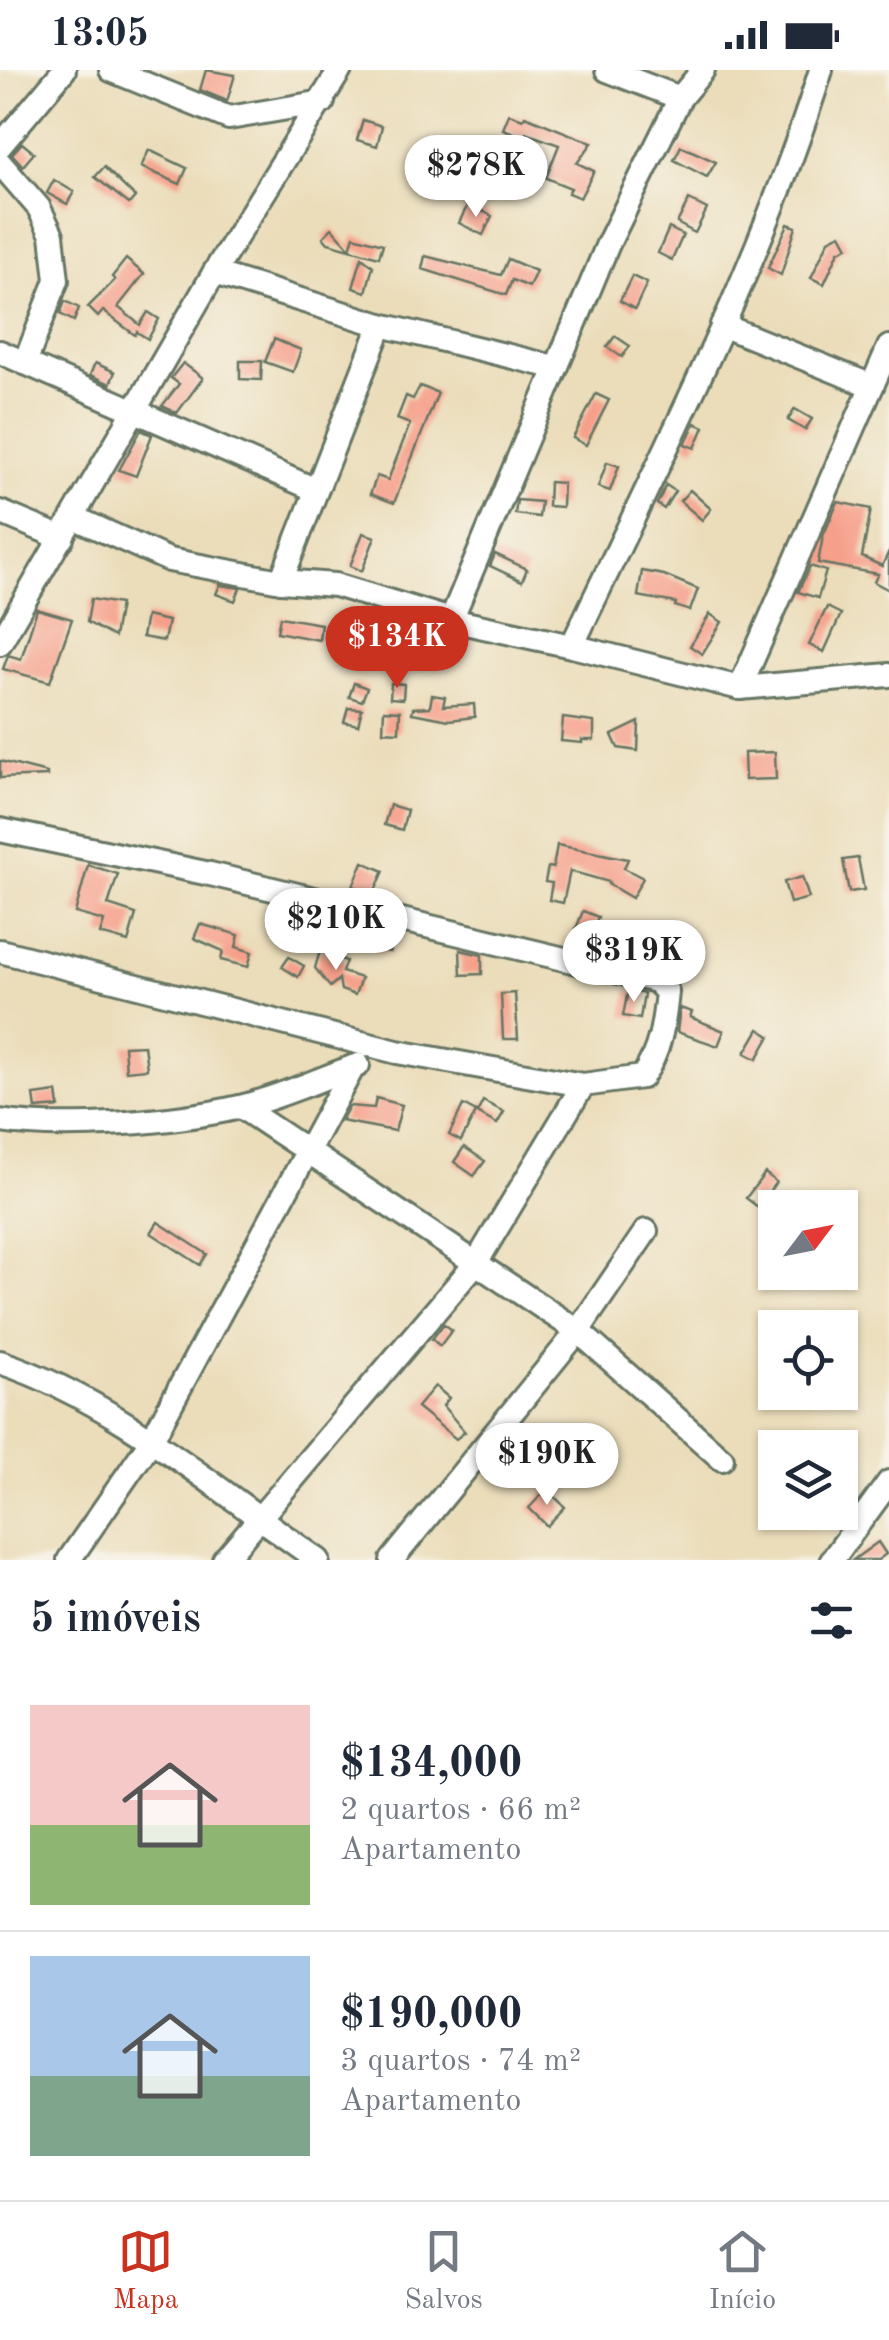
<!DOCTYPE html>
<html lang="pt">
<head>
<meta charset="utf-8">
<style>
  :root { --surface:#fff; --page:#f6f6f7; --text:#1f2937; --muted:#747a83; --line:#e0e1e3; --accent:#c8321e }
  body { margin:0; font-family:"Old Standard TT",serif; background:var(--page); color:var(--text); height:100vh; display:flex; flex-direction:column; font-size:38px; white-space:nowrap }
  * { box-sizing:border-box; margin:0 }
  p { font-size:32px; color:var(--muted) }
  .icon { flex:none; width:55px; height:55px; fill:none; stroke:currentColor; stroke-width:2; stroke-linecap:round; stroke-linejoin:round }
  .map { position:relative; height:1490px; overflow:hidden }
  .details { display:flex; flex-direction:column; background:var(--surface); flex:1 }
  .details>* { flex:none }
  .needle { width:65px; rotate:58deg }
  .buttons { position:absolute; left:758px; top:1120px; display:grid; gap:20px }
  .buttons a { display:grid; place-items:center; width:100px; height:100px; border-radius:0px; background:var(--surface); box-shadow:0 2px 8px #0004; font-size:50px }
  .price { position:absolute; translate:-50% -85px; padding:0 22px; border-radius:35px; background:#fff; color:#222; font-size:32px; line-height:65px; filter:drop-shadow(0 2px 5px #0008) }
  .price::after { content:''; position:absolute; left:50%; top:60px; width:30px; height:22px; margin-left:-15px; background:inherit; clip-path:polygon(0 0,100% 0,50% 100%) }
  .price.current { background:var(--accent); color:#fff }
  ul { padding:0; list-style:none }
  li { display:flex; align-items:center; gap:30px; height:250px; padding:0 30px }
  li+li { border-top:2px solid var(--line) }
  li span { display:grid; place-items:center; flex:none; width:280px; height:200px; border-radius:0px; color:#555 }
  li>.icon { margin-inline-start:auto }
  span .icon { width:120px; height:120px; fill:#fffc; stroke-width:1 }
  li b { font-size:42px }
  h2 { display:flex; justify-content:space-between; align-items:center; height:120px; padding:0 30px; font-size:42px }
  .status { display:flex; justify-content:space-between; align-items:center; height:70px; padding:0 50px; background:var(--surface); direction:ltr }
  .status svg { height:28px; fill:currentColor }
  .tab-bar { display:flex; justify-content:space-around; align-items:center; height:140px; border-top:2px solid var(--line); background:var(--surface); font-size:28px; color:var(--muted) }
  .tab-bar a { display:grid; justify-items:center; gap:5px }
  .tab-bar .current { color:var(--accent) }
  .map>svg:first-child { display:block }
  .building { fill:#f6a08b }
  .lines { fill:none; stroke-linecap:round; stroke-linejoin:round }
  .minor-casing { stroke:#667563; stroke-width:28 }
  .minor { stroke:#fff; stroke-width:22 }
</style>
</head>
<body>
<div class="status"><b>13:05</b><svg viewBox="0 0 49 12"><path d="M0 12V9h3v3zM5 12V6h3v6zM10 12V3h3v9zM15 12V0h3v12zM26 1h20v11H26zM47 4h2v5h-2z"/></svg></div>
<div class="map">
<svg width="889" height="1490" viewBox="0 0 889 1490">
  <rect width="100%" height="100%" fill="#f7f3e8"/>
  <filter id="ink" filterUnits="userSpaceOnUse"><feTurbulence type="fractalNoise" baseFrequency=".01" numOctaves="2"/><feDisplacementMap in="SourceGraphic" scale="20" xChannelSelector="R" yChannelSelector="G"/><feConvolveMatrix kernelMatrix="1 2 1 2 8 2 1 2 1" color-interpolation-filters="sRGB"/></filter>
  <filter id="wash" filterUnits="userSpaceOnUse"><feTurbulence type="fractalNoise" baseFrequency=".0048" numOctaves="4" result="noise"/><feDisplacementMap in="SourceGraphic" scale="40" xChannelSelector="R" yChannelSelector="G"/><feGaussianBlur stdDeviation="2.25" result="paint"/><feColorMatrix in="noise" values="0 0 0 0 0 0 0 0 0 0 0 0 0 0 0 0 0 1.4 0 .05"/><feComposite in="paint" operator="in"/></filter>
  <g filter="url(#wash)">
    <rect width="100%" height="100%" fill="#ebddba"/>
    <g id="blocks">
      <g class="building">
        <path d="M206 0 235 5 227 31 200 20Z"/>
        <path d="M509 44 523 49 525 46 592 73 577 93 594 101 580 128 568 123 571 118 546 108 559 75 526 63 524 67 503 59Z"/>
        <path d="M363 50 382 56 377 76 357 70Z"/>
        <path d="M22 73 34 83 23 96 12 84Z"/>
        <path d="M681 76 716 92 707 107 674 90Z"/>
        <path d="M149 80 187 98 180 114 141 97Z"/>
        <path d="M104 97 135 127 129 134 95 107Z"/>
        <path d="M54 110 74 122 67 134 47 123Z"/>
        <path d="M689 130 707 139 695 163 677 153Z"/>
        <path d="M468 134 492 146 483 165 459 153Z"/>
        <path d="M788 154 796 157 781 205 768 198Z"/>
        <path d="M332 158 350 178 354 166 383 174 379 187 328 173 323 167Z"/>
        <path d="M669 158 683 165 672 190 658 183Z"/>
        <path d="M841 164 848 177 839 181 824 214 811 208 829 170Z"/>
        <path d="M425 186 501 205 508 189 536 201 529 217 512 210 506 225 422 199Z"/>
        <path d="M362 187 373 196 366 222 353 218Z"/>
        <path d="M126 189 144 204 118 237 140 255 148 242 159 249 148 269 137 262 135 265 103 241 98 247 88 237 115 210 112 207Z"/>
        <path d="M632 206 647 213 635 239 620 231Z"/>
        <path d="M65 231 79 238 74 251 60 244Z"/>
        <path d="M615 266 630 276 622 287 607 277Z"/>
        <path d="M274 269 301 280 293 302 265 292Z"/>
        <path d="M240 291H262L261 310 240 309Z"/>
        <path d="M95 293 115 302 110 314 90 305Z"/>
        <path d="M183 293 203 308 177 343 162 336 179 314 171 308Z"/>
        <path d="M420 316 438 323 394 433 370 424 377 406 388 410 410 354 397 349 406 326 413 329Z"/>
        <path d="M596 324 609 330 586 375 573 368Z"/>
        <path d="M795 339 812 349 805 360 788 350Z"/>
        <path d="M695 353 704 357 695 378 685 374Z"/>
        <path d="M141 360 152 365 136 406 119 400Z"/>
        <path d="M607 392 619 396 610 421 598 417Z"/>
        <path d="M549 412 563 413 562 437 548 436Z"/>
        <path d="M666 415 675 421 664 439 657 434Z"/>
        <path d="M690 420 711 439 702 450 680 431Z"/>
        <path d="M517 430 541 432 539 447 515 444Z"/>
        <path d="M838 432 871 439 862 487 882 496 889 481V520L874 512 878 504 818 493 823 466Z"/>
        <path d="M363 463 375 467 362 501 350 496Z"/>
        <path d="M495 484 527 499 522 511 490 496Z"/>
        <path d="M810 496 826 501 818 528 798 522Z"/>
        <path d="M642 501 664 505 698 519 690 541 675 536 676 533 638 526Z"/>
        <path d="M220 515 240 518 235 531 216 524Z"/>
        <path d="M91 529 120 534 114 567 87 552Z"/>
        <path d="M827 537 841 544 824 582 809 575Z"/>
        <path d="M37 539 72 549 50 612 3 599 8 585 21 589Z"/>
        <path d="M710 544 722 552 702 584 690 576Z"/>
        <path d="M146 546 168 551 164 571 142 567Z"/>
        <path d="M280 547 321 554 319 570 277 562Z"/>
        <path d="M354 613 367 618 362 631 349 627Z"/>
        <path d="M391 613 404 614 403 629 390 628Z"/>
        <path d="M432 625 445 627 443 636 474 634 475 647 449 650 412 643 413 638 430 637Z"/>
        <path d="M348 638 362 639 358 655 344 652Z"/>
        <path d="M384 640 400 641 399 662 383 661Z"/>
        <path d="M563 648 594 652V670H582V673L561 671Z"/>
        <path d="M639 652 638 681 618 678 612 665Z"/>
        <path d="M775 682 776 709 745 710 744 683Z"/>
        <path d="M0 691 47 703V706L0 708Z"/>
        <path d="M390 735 407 740 402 760 384 755Z"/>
        <path d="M557 775 628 789 624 798 643 808 632 828 608 814 609 812 570 801 563 833 549 830 552 813 545 812 548 797 553 798Z"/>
        <path d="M858 788 864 820 849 822 843 790Z"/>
        <path d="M363 792 384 801 373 825 353 816Z"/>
        <path d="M88 795 118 804 108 835 136 844 128 872 100 864 104 851 75 843Z"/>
        <path d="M802 807 809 828 790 833 784 812Z"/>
        <path d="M583 841 598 847 588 874 572 869Z"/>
        <path d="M200 854 239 865 236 877 252 882 248 897 221 890 223 881 194 868Z"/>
        <path d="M372 858 393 863 390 882 368 878Z"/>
        <path d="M460 880 482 885V904L461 905Z"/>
        <path d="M320 881 346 891 342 902 361 908 355 925 341 920 339 909 330 917 315 898Z"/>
        <path d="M289 887 304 896 298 907 282 897Z"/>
        <path d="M628 920 644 924 640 949 623 946Z"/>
        <path d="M515 923 518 969H503L501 924Z"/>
        <path d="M680 938 692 942 690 947 724 961 718 976 677 962Z"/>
        <path d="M759 959 770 966 757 989 745 983Z"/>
        <path d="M144 975 147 999 126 1001 124 976Z"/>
        <path d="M57 1022 59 1037 36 1039 34 1025Z"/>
        <path d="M376 1028 402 1035 395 1061 341 1051 349 1036 374 1038Z"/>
        <path d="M483 1031 504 1042 497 1054 477 1043Z"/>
        <path d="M463 1035 476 1042 461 1071 449 1065Z"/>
        <path d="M464 1077 485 1091 474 1106 454 1092Z"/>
        <path d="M765 1103 776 1112 758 1137 746 1128Z"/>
        <path d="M158 1152 207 1184 200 1195 151 1163Z"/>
        <path d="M444 1254 452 1260 440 1276 432 1269Z"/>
        <path d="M435 1316 449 1328 443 1336 465 1362 456 1369 417 1337Z"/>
        <path d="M547 1419 565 1437 547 1456 529 1438Z"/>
        <path d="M878 1472 886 1484 878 1490H853Z"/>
      </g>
    </g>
  </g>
  <g filter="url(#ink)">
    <use href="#blocks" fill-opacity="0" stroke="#667563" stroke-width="2.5"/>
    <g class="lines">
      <defs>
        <g id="minor">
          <path d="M111 0 229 48 323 32"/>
          <path d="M607 0 680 28"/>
          <path d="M0 76 64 0"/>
          <path d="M0 93 39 138 52 165 57 210 25 293"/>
          <path d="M214 203 381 255 554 297"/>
          <path d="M722 255 872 316"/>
          <path d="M0 282 316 420"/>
          <path d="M0 442 62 468"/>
          <path d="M75 448 169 490 281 511 335 515 451 550 572 576 740 618 889 605"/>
          <path d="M281 511 381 255"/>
          <path d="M451 550 608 174 680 28 703 0"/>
          <path d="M0 573 214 203 340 0"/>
          <path d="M572 576C661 387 759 199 821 0"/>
          <path d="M740 618 889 277"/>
          <path d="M0 760 210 804 656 911 667 922C664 953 660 982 642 1007L583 1015 397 982 0 881"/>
          <path d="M241 1037 578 1261 722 1389"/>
          <path d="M0 1051C64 1061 176 1052 240 1037 281 1027 319 1009 358 995"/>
          <path d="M0 1292C119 1332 216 1420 318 1490"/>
          <path d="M69 1490 151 1371 353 997"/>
          <path d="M224 1490 476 1193 583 1015"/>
          <path d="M392 1490 578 1261 646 1161"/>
          <path d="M832 1490 889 1412"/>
        </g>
      </defs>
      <use href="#minor" class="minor-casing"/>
      <use href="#minor" class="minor"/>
    </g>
  </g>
</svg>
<div class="buttons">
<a><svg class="needle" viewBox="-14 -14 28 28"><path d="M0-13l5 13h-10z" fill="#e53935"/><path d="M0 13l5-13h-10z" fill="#747a83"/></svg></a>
<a><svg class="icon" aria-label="locate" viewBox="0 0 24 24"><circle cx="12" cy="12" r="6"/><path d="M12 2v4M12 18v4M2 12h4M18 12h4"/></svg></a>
<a><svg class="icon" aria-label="layers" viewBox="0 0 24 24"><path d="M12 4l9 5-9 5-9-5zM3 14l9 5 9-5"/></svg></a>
</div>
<b class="price" style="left:476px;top:150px">$278K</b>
<b class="price current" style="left:397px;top:621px">$134K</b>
<b class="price" style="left:336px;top:903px">$210K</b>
<b class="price" style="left:634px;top:935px">$319K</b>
<b class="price" style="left:547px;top:1438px">$190K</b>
</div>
<section class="details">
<h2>5 imóveis<svg class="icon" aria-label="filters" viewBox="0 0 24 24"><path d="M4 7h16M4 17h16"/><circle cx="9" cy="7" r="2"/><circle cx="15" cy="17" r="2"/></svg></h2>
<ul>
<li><span style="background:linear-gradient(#f6c9c9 60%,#8fb573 0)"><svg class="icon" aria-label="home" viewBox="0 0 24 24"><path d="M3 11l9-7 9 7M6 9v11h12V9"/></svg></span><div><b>$134,000</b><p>2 quartos · 66 m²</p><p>Apartamento</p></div></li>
<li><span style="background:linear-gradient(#a9c7e8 60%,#7fa58c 0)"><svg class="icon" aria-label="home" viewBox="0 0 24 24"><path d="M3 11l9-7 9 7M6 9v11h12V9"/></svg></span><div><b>$190,000</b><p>3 quartos · 74 m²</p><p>Apartamento</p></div></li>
</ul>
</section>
<nav class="tab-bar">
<a class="current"><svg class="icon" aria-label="map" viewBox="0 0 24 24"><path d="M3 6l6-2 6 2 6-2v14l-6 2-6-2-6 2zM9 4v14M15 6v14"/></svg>Mapa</a>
<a><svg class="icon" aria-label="saved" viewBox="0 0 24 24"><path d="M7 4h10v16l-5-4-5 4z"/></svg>Salvos</a>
<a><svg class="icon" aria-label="home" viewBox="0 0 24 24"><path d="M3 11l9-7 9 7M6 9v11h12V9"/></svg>Início</a>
</nav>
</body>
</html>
